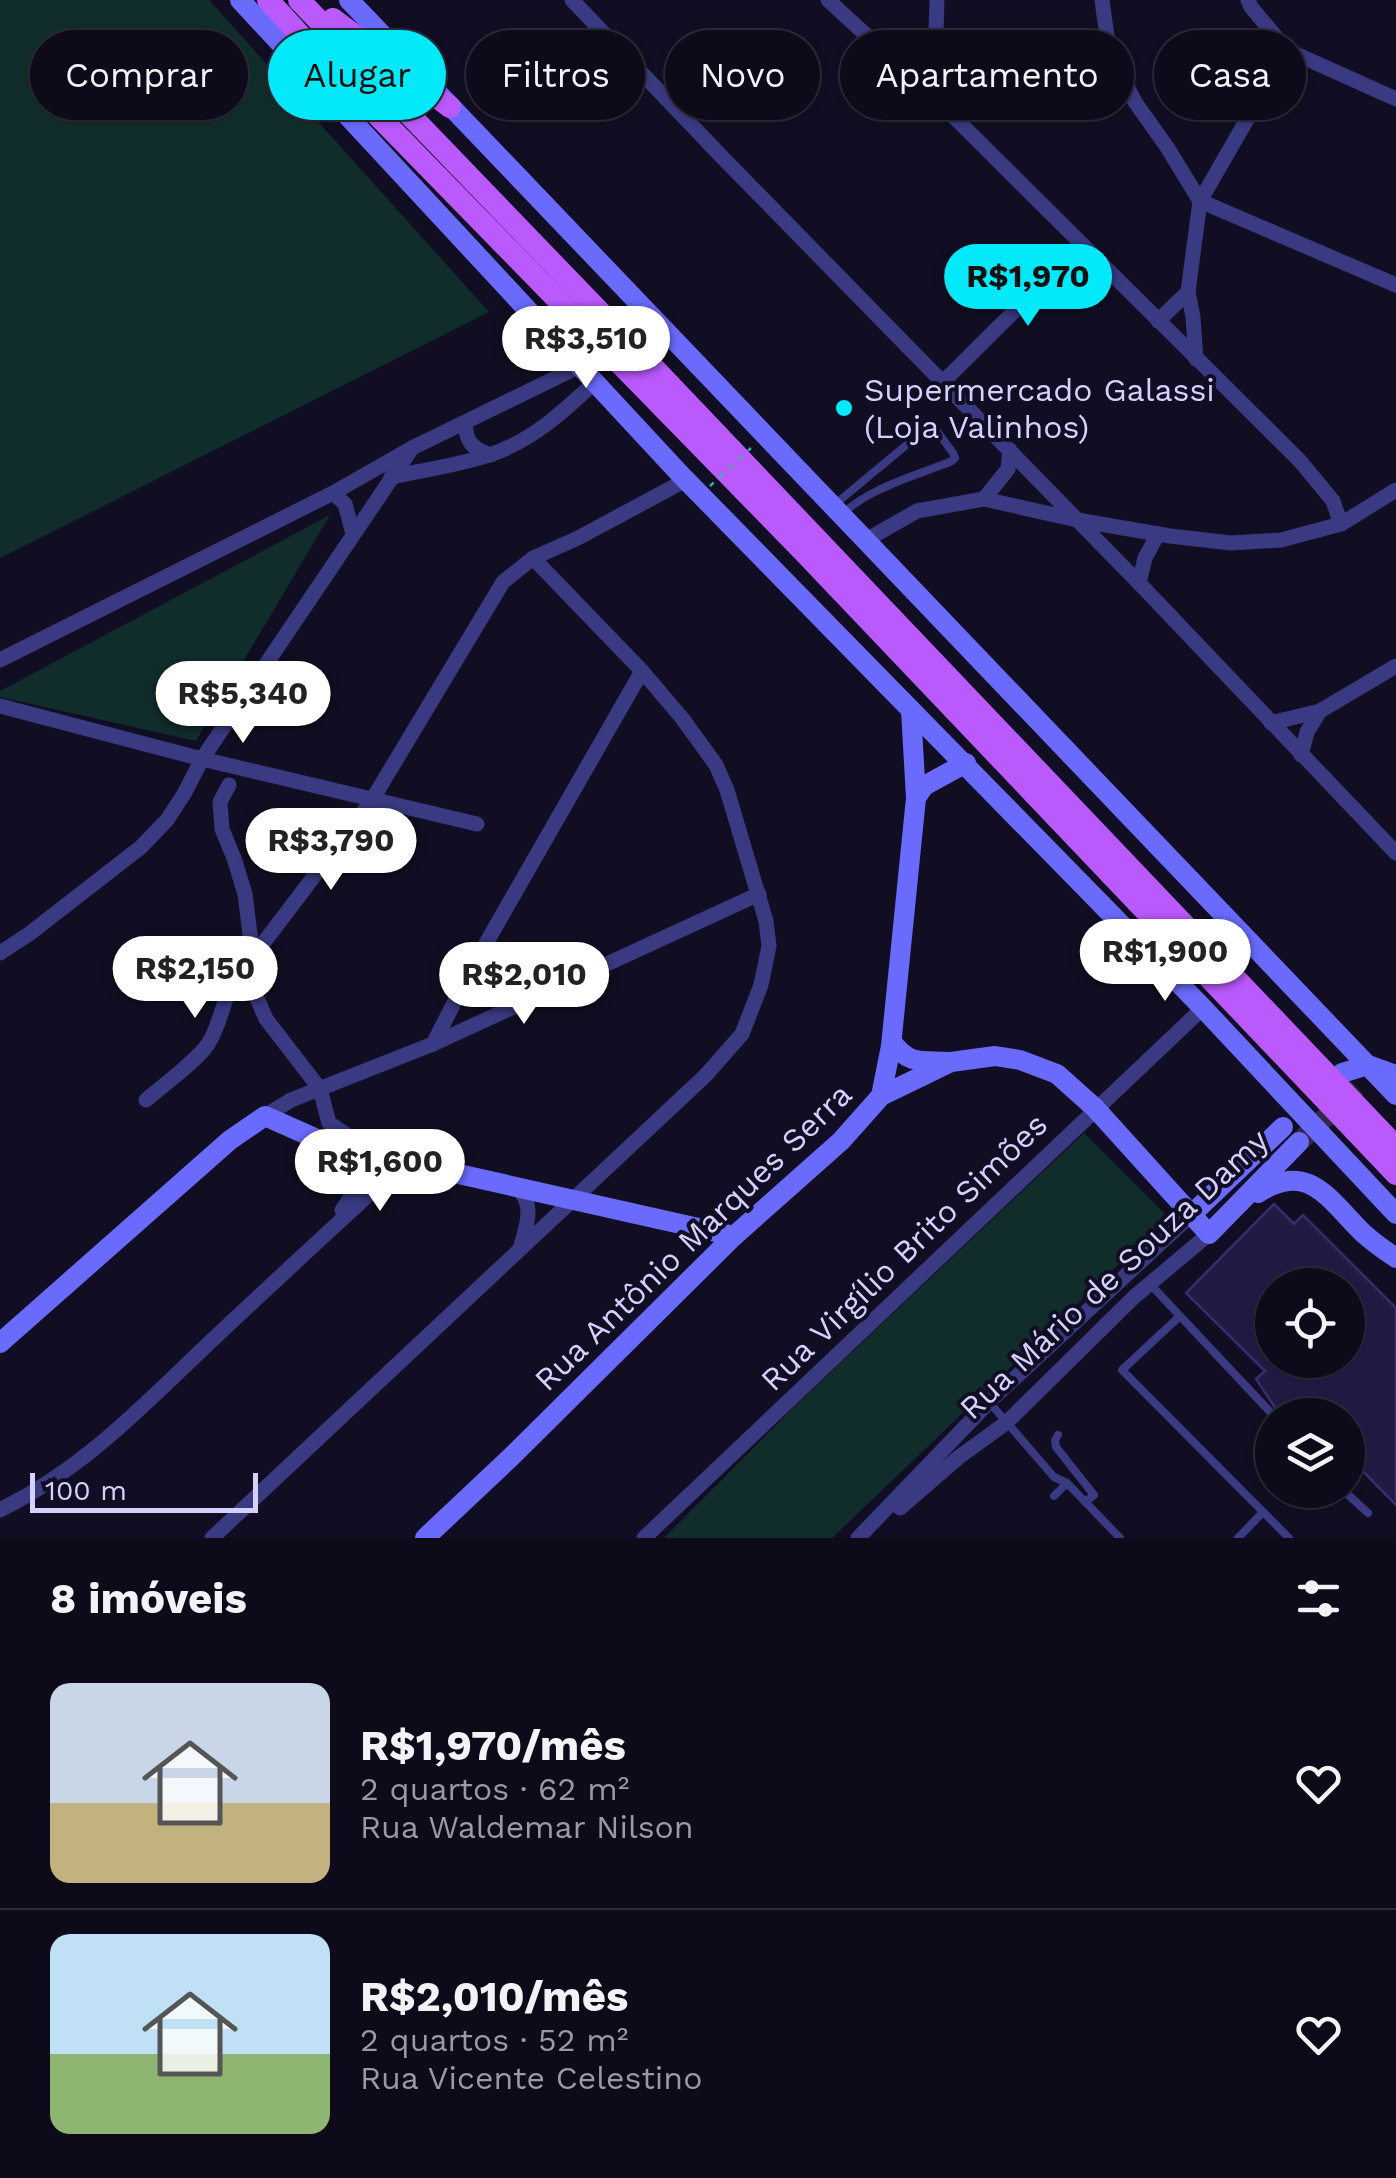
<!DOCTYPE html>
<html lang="pt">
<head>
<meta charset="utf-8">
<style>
  :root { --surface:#0d0a1a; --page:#1b1827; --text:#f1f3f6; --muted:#9a9aa2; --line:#2d2b39; --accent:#03e9f9 }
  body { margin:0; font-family:"Work Sans",sans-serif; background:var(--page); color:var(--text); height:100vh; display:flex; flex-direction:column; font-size:38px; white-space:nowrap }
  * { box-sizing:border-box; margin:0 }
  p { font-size:32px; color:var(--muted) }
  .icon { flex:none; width:55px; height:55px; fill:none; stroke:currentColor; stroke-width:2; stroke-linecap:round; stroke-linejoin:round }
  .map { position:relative; height:1538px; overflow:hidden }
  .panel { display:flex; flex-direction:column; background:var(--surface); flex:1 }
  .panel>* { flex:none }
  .top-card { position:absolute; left:30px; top:30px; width:1338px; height:90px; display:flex; gap:20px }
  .controls { position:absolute; left:1255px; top:1268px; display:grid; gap:20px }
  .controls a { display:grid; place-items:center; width:110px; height:110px; border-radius:50%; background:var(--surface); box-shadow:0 2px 8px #0004,0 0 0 2px var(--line); font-size:50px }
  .scale { position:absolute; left:30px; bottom:25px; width:228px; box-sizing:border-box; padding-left:10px; border:5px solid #d5d1fe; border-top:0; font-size:28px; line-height:35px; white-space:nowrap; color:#d5d1fe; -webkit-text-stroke:8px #110e23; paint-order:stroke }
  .price { position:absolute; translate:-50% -85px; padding:0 22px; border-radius:35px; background:#fff; color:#222; font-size:32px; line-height:65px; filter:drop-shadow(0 2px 5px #0008) }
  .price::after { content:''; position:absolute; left:50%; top:60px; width:30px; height:22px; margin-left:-15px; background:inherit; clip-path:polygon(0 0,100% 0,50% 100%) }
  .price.on { background:var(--accent); color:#111 }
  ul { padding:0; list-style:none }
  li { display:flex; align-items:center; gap:30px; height:250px; padding:0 50px }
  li+li { border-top:2px solid var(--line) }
  li span { display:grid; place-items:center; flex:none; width:280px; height:200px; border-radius:20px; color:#555 }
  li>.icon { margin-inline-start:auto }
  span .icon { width:120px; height:120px; fill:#fffc; stroke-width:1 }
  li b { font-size:42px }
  h2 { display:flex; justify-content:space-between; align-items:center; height:120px; padding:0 50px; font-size:42px }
  .chip { padding:0 35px; border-radius:45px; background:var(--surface); box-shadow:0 2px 8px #0004,0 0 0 2px var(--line); font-size:35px; line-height:90px }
  .chip.on { background:var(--accent); color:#111 }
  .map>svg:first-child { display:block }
  .green { fill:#112d2b }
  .building { fill:#211b44; stroke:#382d70; stroke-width:2.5; fill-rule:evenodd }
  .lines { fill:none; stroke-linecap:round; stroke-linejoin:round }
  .secondary-tunnel { stroke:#2e2b44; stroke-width:20; stroke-dasharray:20 10; stroke-linecap:butt }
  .lane { stroke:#3a3a82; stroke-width:8 }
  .street { stroke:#3a3a82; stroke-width:15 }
  .secondary { stroke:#6a6bfd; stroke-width:20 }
  .primary { stroke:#ba5afd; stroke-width:22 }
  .path-bridge { stroke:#30b4a7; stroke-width:2.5; stroke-dasharray:5 8; stroke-linecap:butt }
  .poi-dot { fill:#03e9f9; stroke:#110e23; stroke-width:4 }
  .labels { text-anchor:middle; stroke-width:8; stroke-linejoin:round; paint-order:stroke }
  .poi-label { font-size:32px; fill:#d5d1fe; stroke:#110e23; text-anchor:start }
  .street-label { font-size:32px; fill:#d5d1fe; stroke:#110e23 }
</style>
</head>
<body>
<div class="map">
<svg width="1396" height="1538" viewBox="0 0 1396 1538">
  <rect width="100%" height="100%" fill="#110e23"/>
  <g class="green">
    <path d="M0 0H209L489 312 0 558Z"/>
    <path d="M330 515 196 741 0 697V691Z"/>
    <path d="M1084 1133 1168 1217 832 1538H664L795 1406Z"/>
  </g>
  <path class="building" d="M1274 1204 1294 1224 1303 1215 1396 1308V1505L1348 1456V1415H1280L1256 1379 1265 1371 1186 1293ZM1272 1285H1348V1360H1272Z"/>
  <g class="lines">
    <path class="secondary-tunnel" d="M1299 1142 1357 1088"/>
    <g class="lane">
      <path d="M940 103 1108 52"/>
      <path d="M833 506 928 427H934L953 453 955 458 952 461C915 476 871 487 841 515"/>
      <path d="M1151 1285 1180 1316 1122 1370 1289 1538"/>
      <path d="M1180 1316 1273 1415"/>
      <path d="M989 1402 1054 1477 1067 1483 1120 1538"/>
      <path d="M1058 1435 1055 1440 1056 1447 1094 1495 1085 1502"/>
      <path d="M1343 1490 1368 1513"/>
      <path d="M1054 1496 1067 1483"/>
      <path d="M1238 1538 1263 1512"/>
    </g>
    <g class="street">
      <path d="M572 0 723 158 1139 583 1396 853"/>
      <path d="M828 0 940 103 1300 461 1333 501 1341 524"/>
      <path d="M1102 0 1109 51 1135 102 1167 147 1200 201 1396 285"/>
      <path d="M1248 0 1251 7 1287 50 1396 99"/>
      <path d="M889 58 912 51 936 33"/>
      <path d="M930 94 941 71 942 61 936 33 937 0"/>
      <path d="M1158 321 1188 292"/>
      <path d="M1196 359 1193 317 1188 292 1200 201 1287 50"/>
      <path d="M944 381 1081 245"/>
      <path d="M465 423C466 443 473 449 491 455"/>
      <path d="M391 477C423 470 461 465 492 454 533 440 564 411 595 382"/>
      <path d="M333 493 345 504 353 534"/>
      <path d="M984 499 1008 469 1010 450"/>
      <path d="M866 540 917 511 984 499 1077 520 1170 536 1231 543 1281 540 1341 524 1396 490"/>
      <path d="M1139 583 1145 558 1158 534"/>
      <path d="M0 660 333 493 412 448 580 366"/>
      <path d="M0 706 202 759 477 824"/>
      <path d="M1271 723 1320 711 1396 666"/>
      <path d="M1301 755 1307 732 1320 711"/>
      <path d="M229 785 220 802 222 829 234 858 245 894 253 958V989L266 1019 320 1089 329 1123 365 1147"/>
      <path d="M0 953 29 934 141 847 167 820 184 794 202 759 412 448"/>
      <path d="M473 966C483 991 500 997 524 1002"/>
      <path d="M433 1044 473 966 642 671"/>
      <path d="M146 1100C163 1085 196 1062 208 1044 220 1026 222 1003 233 983L372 800 503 582 533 558 578 538 686 480"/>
      <path d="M265 1116 291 1100 433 1044 759 894"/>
      <path d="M517 1186C535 1207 527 1222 521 1246"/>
      <path d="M342 1210C359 1186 362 1178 358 1150"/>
      <path d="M900 1508 959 1457 1006 1423 1134 1297 1209 1234"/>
      <path d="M0 1510C83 1469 142 1407 208 1344 273 1283 338 1222 405 1162"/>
      <path d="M212 1538 706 1075 742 1034 761 985 769 946 766 921 727 790 716 765 682 718 642 671 533 558"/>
      <path d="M644 1538 1203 1008"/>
      <path d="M858 1538 989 1402 1191 1215"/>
    </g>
    <g class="secondary">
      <path d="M240 0 680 474 1203 1008 1396 1214"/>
      <path d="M349 0 1396 1095"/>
      <path d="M916 798 924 786 966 763"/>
      <path d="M892 1042C910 1066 921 1060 949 1062"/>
      <path d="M1342 1073 1368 1065 1396 1075"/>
      <path d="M881 1096 891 1046 916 798 911 710"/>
      <path d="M1258 1193C1306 1162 1326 1195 1358 1228 1369 1240 1383 1249 1396 1258"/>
      <path d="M1191 1215 1283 1127"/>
      <path d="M0 1343 230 1140 265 1116 328 1144 372 1151 405 1162 734 1236"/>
      <path d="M425 1538 510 1458 734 1236 841 1141 881 1096 951 1062 995 1056 1020 1060 1057 1074 1095 1108 1209 1234 1299 1142"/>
    </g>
    <g class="primary">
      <path d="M268 0 310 46 805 553 1396 1174"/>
      <path d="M299 0 647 361 1396 1147"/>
      <path d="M333 19 450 107"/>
    </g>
    <path class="path-bridge" d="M710 486 751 448"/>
  </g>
  <circle class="poi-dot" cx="844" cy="408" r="10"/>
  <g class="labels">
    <g class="poi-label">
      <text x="864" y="401">Supermercado Galassi<tspan x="864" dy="37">(Loja Valinhos)</tspan></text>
    </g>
    <g class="street-label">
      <text transform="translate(693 1237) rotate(-44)" y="11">Rua Antônio Marques Serra</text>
      <text transform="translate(904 1252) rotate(-44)" y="11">Rua Virgílio Brito Simões</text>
      <text transform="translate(1114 1274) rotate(-43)" y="11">Rua Mário de Souza Damy</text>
    </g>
  </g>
</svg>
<div class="controls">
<a><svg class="icon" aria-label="locate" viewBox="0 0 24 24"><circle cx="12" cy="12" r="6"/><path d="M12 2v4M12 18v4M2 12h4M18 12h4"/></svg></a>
<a><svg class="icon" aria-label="layers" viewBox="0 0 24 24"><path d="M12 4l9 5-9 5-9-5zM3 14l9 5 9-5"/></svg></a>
</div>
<div class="scale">100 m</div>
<b class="price on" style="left:1028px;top:329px">R$1,970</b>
<b class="price" style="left:586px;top:391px">R$3,510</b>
<b class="price" style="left:243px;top:746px">R$5,340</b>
<b class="price" style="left:331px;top:893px">R$3,790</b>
<b class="price" style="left:1165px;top:1004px">R$1,900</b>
<b class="price" style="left:195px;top:1021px">R$2,150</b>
<b class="price" style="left:524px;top:1027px">R$2,010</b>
<b class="price" style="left:380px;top:1214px">R$1,600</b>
<div class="top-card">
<a class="chip">Comprar</a>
<a class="chip on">Alugar</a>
<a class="chip">Filtros</a>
<a class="chip">Novo</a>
<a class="chip">Apartamento</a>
<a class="chip">Casa</a>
</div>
</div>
<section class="panel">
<h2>8 imóveis<svg class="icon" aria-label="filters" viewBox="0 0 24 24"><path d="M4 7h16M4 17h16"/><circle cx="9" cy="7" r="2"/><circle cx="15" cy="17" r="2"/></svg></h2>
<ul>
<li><span style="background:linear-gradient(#c9d6e8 60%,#c2b280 0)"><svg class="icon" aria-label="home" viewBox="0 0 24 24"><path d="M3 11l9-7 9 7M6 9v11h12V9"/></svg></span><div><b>R$1,970/mês</b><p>2 quartos · 62 m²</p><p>Rua Waldemar Nilson</p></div><svg class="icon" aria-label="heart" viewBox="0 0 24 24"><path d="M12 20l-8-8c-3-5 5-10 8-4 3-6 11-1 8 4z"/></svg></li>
<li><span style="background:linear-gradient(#bfe0f5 60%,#8fb573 0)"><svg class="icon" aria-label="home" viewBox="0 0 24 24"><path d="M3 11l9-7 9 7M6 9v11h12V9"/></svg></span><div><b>R$2,010/mês</b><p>2 quartos · 52 m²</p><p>Rua Vicente Celestino</p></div><svg class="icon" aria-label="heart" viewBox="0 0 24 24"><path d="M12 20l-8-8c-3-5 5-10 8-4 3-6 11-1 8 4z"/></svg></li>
</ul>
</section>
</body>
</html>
